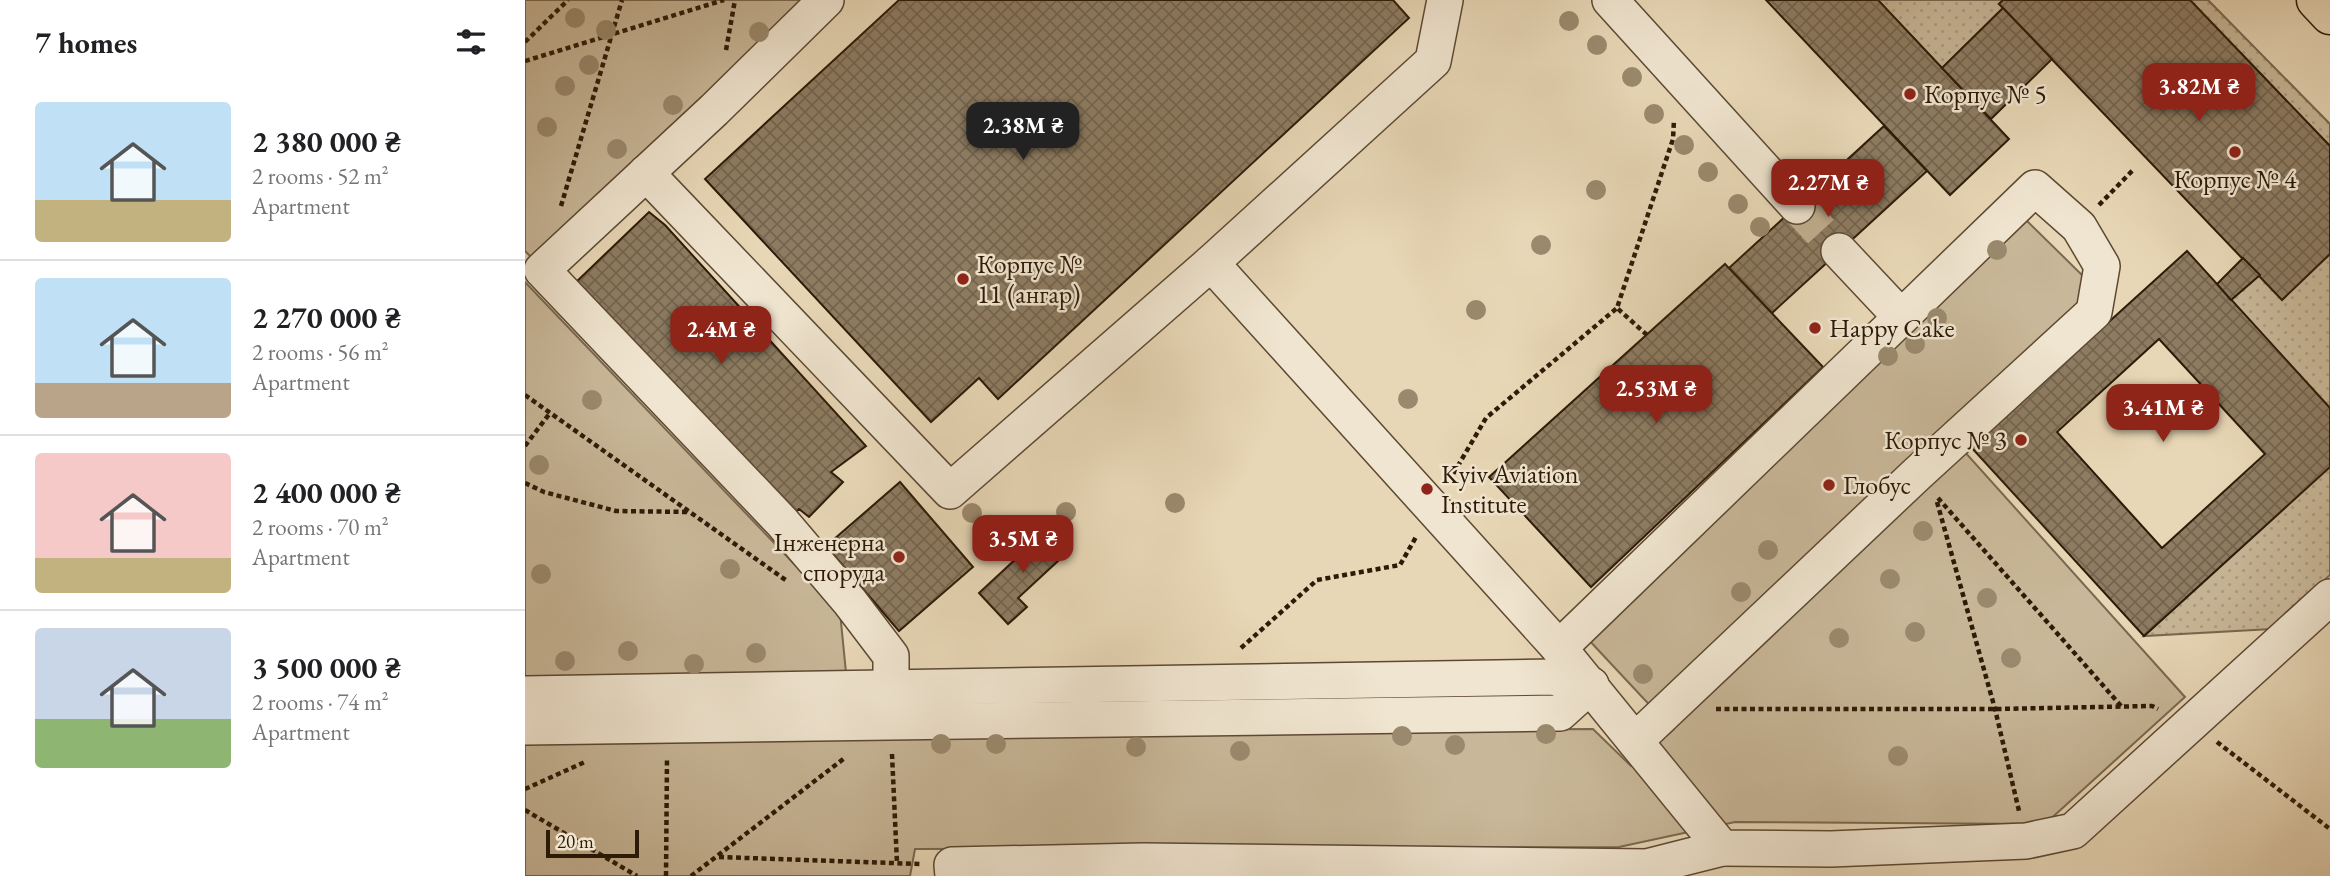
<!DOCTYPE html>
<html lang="en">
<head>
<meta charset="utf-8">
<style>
  :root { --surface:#fff; --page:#f6f6f6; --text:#202124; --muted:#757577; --line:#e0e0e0; --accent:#8f2418 }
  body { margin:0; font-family:"EB Garamond",serif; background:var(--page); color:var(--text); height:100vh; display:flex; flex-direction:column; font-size:26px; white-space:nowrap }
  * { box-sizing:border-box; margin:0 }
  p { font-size:23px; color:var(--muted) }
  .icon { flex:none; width:38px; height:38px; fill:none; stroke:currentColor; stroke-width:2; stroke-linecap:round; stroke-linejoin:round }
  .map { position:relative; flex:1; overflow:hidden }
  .drawer { display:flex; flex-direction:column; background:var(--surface); width:525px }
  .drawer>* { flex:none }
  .scale { position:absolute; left:21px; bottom:18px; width:93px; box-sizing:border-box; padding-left:7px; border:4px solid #2d1a07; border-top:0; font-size:19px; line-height:24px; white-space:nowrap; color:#2d1a07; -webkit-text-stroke:5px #f0e5d0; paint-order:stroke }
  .price { position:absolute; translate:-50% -60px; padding:0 16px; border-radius:14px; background:var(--accent); color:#fff; font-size:23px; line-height:46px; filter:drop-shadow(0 2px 4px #0008) }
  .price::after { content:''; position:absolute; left:50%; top:42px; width:21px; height:16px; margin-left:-10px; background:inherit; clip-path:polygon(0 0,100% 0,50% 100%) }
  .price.active { background:#222; color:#fff }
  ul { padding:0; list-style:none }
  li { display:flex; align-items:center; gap:21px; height:175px; padding:0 35px }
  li+li { border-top:2px solid var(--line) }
  li span { display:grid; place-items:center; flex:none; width:196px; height:140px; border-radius:7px; color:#555 }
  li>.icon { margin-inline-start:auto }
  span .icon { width:84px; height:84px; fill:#fffc; stroke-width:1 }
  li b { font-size:30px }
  h2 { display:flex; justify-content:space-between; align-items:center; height:84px; padding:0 35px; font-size:30px }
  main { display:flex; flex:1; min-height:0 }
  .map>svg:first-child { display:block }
  .grass { fill:url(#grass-dots); stroke:#7a6850; stroke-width:2 }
  .park { fill:#c8b798; stroke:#7a6850; stroke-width:2 }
  .building { fill:url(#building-cross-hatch); stroke:#2d1a07; stroke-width:2; fill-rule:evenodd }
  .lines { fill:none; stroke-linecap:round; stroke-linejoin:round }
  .minor-tunnel { stroke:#c3b193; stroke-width:35; stroke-dasharray:35 18; stroke-linecap:butt }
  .minor-casing { stroke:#5c4933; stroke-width:38 }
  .major-casing { stroke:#2d1a07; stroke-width:41 }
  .path { stroke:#2d1a07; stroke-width:4.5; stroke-dasharray:5 3.5; stroke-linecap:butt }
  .minor { stroke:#f0e5d0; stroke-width:35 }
  .major { stroke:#e8d7b6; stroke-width:38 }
  .tree { fill:#9b896d }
  .poi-dot { fill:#8f2418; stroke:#f0e5d0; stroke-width:2.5 }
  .labels { text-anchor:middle; stroke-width:5; stroke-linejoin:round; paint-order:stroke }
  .poi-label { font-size:26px; fill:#2d1a07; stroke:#f0e5d0; text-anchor:start }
</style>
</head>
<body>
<main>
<section class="drawer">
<h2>7 homes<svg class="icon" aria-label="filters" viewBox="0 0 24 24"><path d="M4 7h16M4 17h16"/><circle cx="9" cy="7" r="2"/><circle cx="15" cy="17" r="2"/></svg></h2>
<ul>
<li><span style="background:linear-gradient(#bfe0f5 70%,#c2b280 0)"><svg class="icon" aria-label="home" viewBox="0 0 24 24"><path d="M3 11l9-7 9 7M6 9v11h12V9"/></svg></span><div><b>2 380 000 ₴</b><p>2 rooms · 52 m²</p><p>Apartment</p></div></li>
<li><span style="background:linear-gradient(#bfe0f5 75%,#b9a48a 0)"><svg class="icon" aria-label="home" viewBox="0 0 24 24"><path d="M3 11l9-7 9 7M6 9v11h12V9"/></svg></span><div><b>2 270 000 ₴</b><p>2 rooms · 56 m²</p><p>Apartment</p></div></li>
<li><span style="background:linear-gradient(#f6c9c9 75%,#c2b280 0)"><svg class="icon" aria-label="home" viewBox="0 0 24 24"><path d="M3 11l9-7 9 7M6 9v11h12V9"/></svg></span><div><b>2 400 000 ₴</b><p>2 rooms · 70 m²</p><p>Apartment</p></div></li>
<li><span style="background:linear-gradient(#c9d6e8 65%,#8fb573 0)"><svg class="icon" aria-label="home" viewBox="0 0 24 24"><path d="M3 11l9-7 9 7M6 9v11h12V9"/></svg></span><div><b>3 500 000 ₴</b><p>2 rooms · 74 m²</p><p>Apartment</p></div></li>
</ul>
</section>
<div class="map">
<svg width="1805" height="876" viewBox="0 0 1805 876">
  <defs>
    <pattern id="grass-dots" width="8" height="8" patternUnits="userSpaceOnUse" patternTransform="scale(1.75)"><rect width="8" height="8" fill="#c8b798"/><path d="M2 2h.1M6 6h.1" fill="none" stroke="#ac9d82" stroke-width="1.8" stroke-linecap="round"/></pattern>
    <pattern id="building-cross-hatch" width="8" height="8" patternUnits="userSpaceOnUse" patternTransform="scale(1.75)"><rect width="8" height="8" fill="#8e7c62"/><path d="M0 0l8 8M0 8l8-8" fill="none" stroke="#74654f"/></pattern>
  </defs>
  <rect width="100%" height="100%" fill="#e8d7b6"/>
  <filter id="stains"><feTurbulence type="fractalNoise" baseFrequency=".00286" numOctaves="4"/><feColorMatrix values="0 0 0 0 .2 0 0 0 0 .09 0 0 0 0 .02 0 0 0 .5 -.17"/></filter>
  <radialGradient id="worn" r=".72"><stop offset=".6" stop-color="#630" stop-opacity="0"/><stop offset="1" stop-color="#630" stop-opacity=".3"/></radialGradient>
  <g class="grass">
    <path d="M1353 0H1478L1474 4 1478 8 1417 68Z"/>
    <path d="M1665 0H1683L1805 124V146Z"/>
    <path d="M1805 254V408L1706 300 1735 275Z"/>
    <path d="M1805 467V575L1747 629 1619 636Z"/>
  </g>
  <g class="park">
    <path d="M0 0H311L17 268 0 251Z"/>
    <path d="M1496 215 1560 278 1554 309 1421 431 1660 697 1520 824 1210 822 1094 847 390 849 385 876H0V282L315 612 327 733 1068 729 1106 766 1148 730 1061 637Z"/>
  </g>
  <g class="building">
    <path d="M374 0H868L884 18 473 399 454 378 406 422 180 179Z"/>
    <path d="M1241 0H1353L1484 139 1425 195Z"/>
    <path d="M1478 0H1665L1805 146V254L1757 300 1474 4Z"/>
    <path d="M1478 8 1527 59 1466 119 1417 68Z"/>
    <path d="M1359 126 1402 171 1247 313 1204 268Z"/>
    <path d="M124 212 140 225 341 446 306 472 318 482 284 517 274 509 264 519 48 285Z"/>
    <path d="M1662 251 1805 408V467L1619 636 1446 447ZM1634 339 1740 454 1637 548 1532 432Z"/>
    <path d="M1718 258 1735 275 1706 300 1692 284Z"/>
    <path d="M1200 264 1298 367 1066 587 964 477Z"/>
    <path d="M375 482 448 567 374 631 301 546Z"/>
    <path d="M524 528 545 550 493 598 502 607 483 624 454 593Z"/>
  </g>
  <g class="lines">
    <path class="minor-tunnel" d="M1272 206 1314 251"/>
    <defs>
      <g id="minor">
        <path d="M301 0 189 110 17 270 257 522 325 602 366 656V709"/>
        <path d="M1085 0 1272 206"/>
        <path d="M121 173 425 491 686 263 1034 648 1197 848 1306 849 1501 841 1548 831 1805 597"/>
        <path d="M1314 251 1376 317"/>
        <path d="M686 263 908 61 920 0"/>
        <path d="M1034 648 1510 188 1554 227 1577 266 1569 312 1392 474 1110 741"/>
        <path d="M0 694 1027 677 1066 685"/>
        <path d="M0 727 1035 713 1066 685"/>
        <path d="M428 876 427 865 618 861 1122 867 1197 848"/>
      </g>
      <path id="major" d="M1791 0 1805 15"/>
    </defs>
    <use href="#minor" class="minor-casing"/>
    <use href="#major" class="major-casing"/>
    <g class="path">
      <path d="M0 42 43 0"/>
      <path d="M201 50 210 0"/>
      <path d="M0 61 199 0"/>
      <path d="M1574 205 1608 170"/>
      <path d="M36 206 97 0"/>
      <path d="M1122 335 1092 308 1148 139 1149 120"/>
      <path d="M0 395 262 581"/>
      <path d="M0 446 25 413"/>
      <path d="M924 481 961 418 1092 308"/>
      <path d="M0 483 19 492 91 511 164 512"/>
      <path d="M1413 498 1597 707"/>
      <path d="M1412 502 1470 709 1494 811"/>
      <path d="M716 648 792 580 875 565 891 537"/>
      <path d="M1191 709H1470L1627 706 1633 709"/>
      <path d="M1692 742 1805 829"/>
      <path d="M367 754 372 863"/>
      <path d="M0 789 62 761"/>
      <path d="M0 810 112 876"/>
      <path d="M194 857 395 864"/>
      <path d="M141 876 142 758"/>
      <path d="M166 876 321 757"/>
    </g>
    <use href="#minor" class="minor"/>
    <use href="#major" class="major"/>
  </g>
  <g class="tree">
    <circle cx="50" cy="18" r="10"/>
    <circle cx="1044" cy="21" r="10"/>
    <circle cx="81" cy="30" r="10"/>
    <circle cx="234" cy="32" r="10"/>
    <circle cx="1072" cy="45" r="10"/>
    <circle cx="64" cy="65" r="10"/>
    <circle cx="1107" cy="77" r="10"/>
    <circle cx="40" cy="86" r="10"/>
    <circle cx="148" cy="105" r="10"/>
    <circle cx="1129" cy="114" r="10"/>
    <circle cx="22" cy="127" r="10"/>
    <circle cx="1159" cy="145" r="10"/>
    <circle cx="92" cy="149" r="10"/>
    <circle cx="1183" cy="172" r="10"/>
    <circle cx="1071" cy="190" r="10"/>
    <circle cx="1213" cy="204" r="10"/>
    <circle cx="1235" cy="227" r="10"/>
    <circle cx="1016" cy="245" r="10"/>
    <circle cx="1472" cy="250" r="10"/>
    <circle cx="951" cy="310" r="10"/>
    <circle cx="1412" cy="318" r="10"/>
    <circle cx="1390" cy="344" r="10"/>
    <circle cx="1363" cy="356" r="10"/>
    <circle cx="883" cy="399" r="10"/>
    <circle cx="67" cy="400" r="10"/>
    <circle cx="14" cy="465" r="10"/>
    <circle cx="650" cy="503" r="10"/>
    <circle cx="541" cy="512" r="10"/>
    <circle cx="447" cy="513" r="10"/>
    <circle cx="1398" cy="531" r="10"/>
    <circle cx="1243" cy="550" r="10"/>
    <circle cx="205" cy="569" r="10"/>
    <circle cx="16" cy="574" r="10"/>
    <circle cx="1365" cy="579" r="10"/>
    <circle cx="1216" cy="592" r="10"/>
    <circle cx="1462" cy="598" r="10"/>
    <circle cx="1390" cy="632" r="10"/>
    <circle cx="1314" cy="638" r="10"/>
    <circle cx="103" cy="651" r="10"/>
    <circle cx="231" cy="653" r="10"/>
    <circle cx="1486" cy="658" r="10"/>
    <circle cx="40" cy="661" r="10"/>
    <circle cx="169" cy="664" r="10"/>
    <circle cx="1118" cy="674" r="10"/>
    <circle cx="1021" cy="734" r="10"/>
    <circle cx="877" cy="736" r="10"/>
    <circle cx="416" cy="744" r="10"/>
    <circle cx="471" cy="744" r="10"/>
    <circle cx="930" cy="745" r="10"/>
    <circle cx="611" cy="747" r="10"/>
    <circle cx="715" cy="751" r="10"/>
    <circle cx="1373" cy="756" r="10"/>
  </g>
  <g class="poi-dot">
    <circle cx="1385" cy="94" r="7"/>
    <circle cx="1710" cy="152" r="7"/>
    <circle cx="438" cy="279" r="7"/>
    <circle cx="1290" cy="328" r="7"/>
    <circle cx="1496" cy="440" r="7"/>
    <circle cx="1304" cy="485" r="7"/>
    <circle cx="902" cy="489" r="7"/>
    <circle cx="374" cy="557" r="7"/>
  </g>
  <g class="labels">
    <g class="poi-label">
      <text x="1399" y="103">Корпус № 5</text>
      <text x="1710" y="188" text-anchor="middle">Корпус № 4</text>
      <text x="452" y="273">Корпус №<tspan x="452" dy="30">11 (ангар)</tspan></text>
      <text x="1304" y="337">Happy Cake</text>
      <text x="1482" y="449" text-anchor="end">Корпус № 3</text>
      <text x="916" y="483">Kyiv Aviation<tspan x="916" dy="30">Institute</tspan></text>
      <text x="1318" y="494">Глобус</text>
      <text x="360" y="551" text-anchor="end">Інженерна<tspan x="360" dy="30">споруда</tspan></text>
    </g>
  </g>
  <rect width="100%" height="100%" filter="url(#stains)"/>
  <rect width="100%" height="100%" fill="url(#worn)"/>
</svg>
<div class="scale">20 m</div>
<b class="price" style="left:1674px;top:123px">3.82M ₴</b>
<b class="price active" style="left:498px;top:162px">2.38M ₴</b>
<b class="price" style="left:1303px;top:219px">2.27M ₴</b>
<b class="price" style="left:196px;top:366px">2.4M ₴</b>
<b class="price" style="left:1131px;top:425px">2.53M ₴</b>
<b class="price" style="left:1638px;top:444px">3.41M ₴</b>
<b class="price" style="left:498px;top:575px">3.5M ₴</b>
</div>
</main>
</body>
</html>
